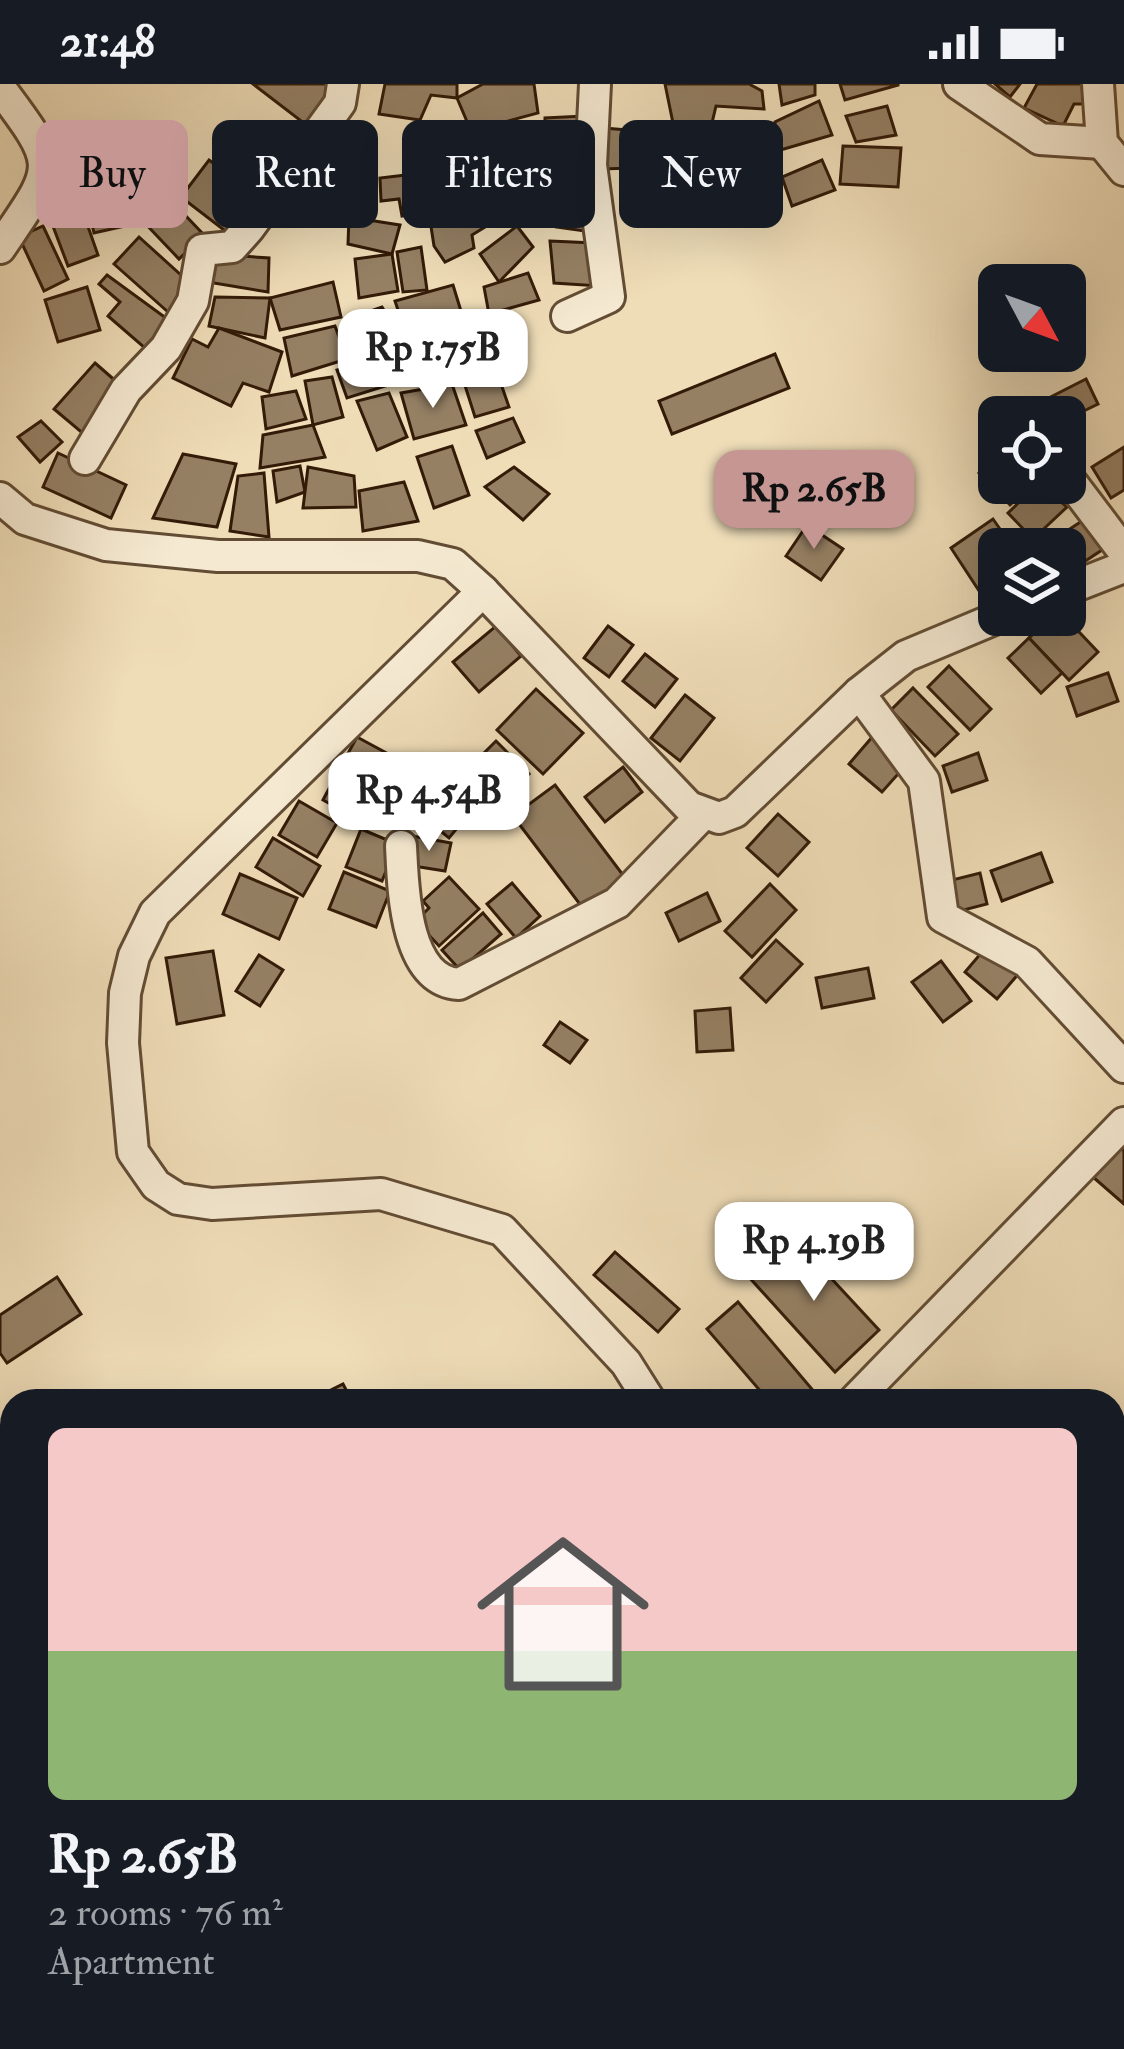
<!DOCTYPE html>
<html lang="en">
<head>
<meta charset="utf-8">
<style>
  :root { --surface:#171b24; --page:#20242c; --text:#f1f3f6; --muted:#9ea1a6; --accent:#c59692 }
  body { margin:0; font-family:"IM FELL Double Pica",serif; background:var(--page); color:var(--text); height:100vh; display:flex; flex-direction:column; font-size:45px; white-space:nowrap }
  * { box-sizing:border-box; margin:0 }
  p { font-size:39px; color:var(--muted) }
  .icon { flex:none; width:66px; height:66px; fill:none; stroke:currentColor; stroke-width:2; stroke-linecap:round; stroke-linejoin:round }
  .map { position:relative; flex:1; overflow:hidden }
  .details { position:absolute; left:0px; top:1305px; width:1125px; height:660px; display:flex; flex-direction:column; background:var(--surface); border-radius:36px 36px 0 0; box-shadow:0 12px 48px #0002 }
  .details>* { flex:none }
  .banner { position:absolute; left:36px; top:36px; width:1053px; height:108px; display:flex; gap:24px }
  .needle { width:78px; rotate:131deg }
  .buttons { position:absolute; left:978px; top:180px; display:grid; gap:24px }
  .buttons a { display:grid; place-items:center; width:108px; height:108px; border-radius:18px; background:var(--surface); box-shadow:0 12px 48px #0002; font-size:60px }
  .price { position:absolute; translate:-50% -102px; padding:0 27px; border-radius:24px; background:#fff; color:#222; font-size:39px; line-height:78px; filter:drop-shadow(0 3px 6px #0008) }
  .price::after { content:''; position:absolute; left:50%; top:72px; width:36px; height:27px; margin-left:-18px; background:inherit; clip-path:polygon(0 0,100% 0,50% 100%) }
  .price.active { background:var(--accent); color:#111 }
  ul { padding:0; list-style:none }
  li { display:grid; align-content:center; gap:24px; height:636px; padding:0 48px }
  li span { display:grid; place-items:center; height:372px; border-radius:18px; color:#555 }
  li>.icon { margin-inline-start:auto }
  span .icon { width:216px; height:216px; fill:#fffc; stroke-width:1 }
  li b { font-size:51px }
  .pill { padding:0 42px; border-radius:18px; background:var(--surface); box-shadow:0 12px 48px #0002; font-size:42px; line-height:108px }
  .pill.active { background:var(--accent); color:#111 }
  .status { display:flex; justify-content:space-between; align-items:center; height:84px; padding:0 60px; background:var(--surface); direction:ltr }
  .status svg { height:33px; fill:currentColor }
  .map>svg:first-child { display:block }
  .building { fill:#958064; stroke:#331b08; stroke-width:3 }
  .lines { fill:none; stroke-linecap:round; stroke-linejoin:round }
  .street-casing { stroke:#624c34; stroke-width:36 }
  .street { stroke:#f5e9d1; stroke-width:30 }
</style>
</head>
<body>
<div class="status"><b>21:48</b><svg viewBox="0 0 49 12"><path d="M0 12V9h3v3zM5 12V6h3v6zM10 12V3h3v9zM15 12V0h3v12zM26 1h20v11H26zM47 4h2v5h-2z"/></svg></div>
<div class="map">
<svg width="1124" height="1965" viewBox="0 0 1124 1965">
  <rect width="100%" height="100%" fill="#efddb8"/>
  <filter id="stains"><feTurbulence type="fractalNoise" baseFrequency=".00167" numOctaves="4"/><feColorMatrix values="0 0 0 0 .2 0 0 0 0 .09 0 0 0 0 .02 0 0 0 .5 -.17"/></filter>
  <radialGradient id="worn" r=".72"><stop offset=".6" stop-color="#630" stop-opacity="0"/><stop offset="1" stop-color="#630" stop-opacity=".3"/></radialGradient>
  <g class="building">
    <path d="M253 0H334L335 1 305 40Z"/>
    <path d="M385 0H457V14L431 11 420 36 379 30Z"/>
    <path d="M483 0H534L538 29 471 47 457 14Z"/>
    <path d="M665 0H749L762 7 764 25 716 22 711 43 673 39Z"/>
    <path d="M779 0H815V11L782 21Z"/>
    <path d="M840 0H898V1L845 16Z"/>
    <path d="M995 0H1020L1010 13Z"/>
    <path d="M1037 0H1089L1091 20H1074L1063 42 1024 24Z"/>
    <path d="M819 17 832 51 777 67 775 38Z"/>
    <path d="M887 22 896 51 856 58 846 32Z"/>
    <path d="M584 32 583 82 544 80 545 34Z"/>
    <path d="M604 44 650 48 657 83 604 85Z"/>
    <path d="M512 53 515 92 481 94 476 58Z"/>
    <path d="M843 62 901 64 898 103 840 100Z"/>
    <path d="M429 72 462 73 465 111 436 112Z"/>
    <path d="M754 72 771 107 713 130 699 91Z"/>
    <path d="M209 76 262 115 233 153 181 113Z"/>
    <path d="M822 76 835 106 792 122 782 93Z"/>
    <path d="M304 80 362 83 358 127 297 122Z"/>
    <path d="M672 87 682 120 630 129 621 98Z"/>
    <path d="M423 89 430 128 402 132 399 115 381 117 380 94Z"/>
    <path d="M118 90 129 141 94 149 82 98Z"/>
    <path d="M548 92 580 93 592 148 556 143Z"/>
    <path d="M485 108 503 132 472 151 474 164 445 178 434 162 430 136Z"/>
    <path d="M165 110 204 151 179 175 140 134Z"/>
    <path d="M79 117 98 171 68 182 48 129Z"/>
    <path d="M349 133 400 141 392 170 348 160Z"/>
    <path d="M43 142 68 195 44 207 19 153Z"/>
    <path d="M517 142 533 163 499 198 480 170Z"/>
    <path d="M139 153 192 201 168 228 114 180Z"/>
    <path d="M550 157 594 159 599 202 554 199Z"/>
    <path d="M421 163 427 206 403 208 397 168Z"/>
    <path d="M214 170 269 174 268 208 208 198Z"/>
    <path d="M392 170 398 207 359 214 355 175Z"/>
    <path d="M528 189 539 216 489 230 484 203Z"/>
    <path d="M107 191 170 237 146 265 108 232 120 218 99 200Z"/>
    <path d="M333 198 341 233 280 246 270 214Z"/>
    <path d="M453 201 464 237 406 250 395 217Z"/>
    <path d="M87 203 100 246 58 258 45 216Z"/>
    <path d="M215 213 270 214 265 254 209 242Z"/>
    <path d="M382 223 402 256 359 267 347 235Z"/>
    <path d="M475 240 487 265 439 284 434 255Z"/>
    <path d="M335 242 347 275 292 292 284 254Z"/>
    <path d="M219 244 282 268 269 308 243 299 231 322 173 294 192 255 208 263Z"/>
    <path d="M434 255 439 284 395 299 389 271Z"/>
    <path d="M775 270 789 304 672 350 659 317Z"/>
    <path d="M389 271 395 299 347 314 337 286Z"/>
    <path d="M492 274 509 323 475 333 461 289Z"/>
    <path d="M95 279 126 306 86 352 54 325Z"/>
    <path d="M332 293 343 333 313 341 305 297Z"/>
    <path d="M1086 295 1098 320 1065 336 1046 333 1039 319Z"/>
    <path d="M452 300 466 341 414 355 401 309Z"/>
    <path d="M296 307 306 335 266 345 262 313Z"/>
    <path d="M389 309 407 353 377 366 357 317Z"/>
    <path d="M513 334 524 358 487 374 476 347Z"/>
    <path d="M41 337 62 358 40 378 18 353Z"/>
    <path d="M313 341 325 373 260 384 263 351Z"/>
    <path d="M452 362 469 411 434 424 417 373Z"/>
    <path d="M1124 363V406L1111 414 1092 383Z"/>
    <path d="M58 369 126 401 111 434 43 403Z"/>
    <path d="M999 369V399H1033L1010 421 979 389Z"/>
    <path d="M183 370 236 380 217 443 153 434Z"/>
    <path d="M300 382 305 408 277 418 273 387Z"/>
    <path d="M308 383 354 392 356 423 303 424Z"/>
    <path d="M514 383 549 410 523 436 485 403Z"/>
    <path d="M264 389 269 453 230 447 238 392Z"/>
    <path d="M404 398 418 437 363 447 359 407Z"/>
    <path d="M1039 399 1067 423 1033 455 1008 429Z"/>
    <path d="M993 435 1014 465H999V519L991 525 951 464Z"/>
    <path d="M1085 435 1105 464 1070 487 1065 465H1055L1050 458Z"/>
    <path d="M807 441 843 465 821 496 786 472Z"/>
    <path d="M1054 531H1063L1098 568 1069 596 1029 554Z"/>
    <path d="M496 542 521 572 479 608 453 578Z"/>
    <path d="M608 542 633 561 609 593 584 574Z"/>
    <path d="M1029 554 1062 589 1041 609 1008 574Z"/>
    <path d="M645 570 677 595 655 623 623 597Z"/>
    <path d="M949 582 991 625 970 646 928 603Z"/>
    <path d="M1108 589 1118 617 1077 632 1067 603Z"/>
    <path d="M913 604 958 650 935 672 891 626Z"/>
    <path d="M536 605 583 649 543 690 497 646Z"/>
    <path d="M685 611 714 634 680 677 651 654Z"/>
    <path d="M874 651 907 680 882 708 849 680Z"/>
    <path d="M357 653 394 673 378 702 341 682Z"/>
    <path d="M496 657 529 690 509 710 476 677Z"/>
    <path d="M978 669 987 696 952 708 943 682Z"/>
    <path d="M426 674 467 707 451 727 463 737 449 754 416 727 425 715 406 700Z"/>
    <path d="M341 682 378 702 359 736 323 716Z"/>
    <path d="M623 683 642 708 605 738 585 713Z"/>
    <path d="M555 701 626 795 585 827 513 732Z"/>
    <path d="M299 717 337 739 317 773 279 751Z"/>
    <path d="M778 730 809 758 778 792 747 764Z"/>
    <path d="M361 745 397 760 382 797 346 783Z"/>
    <path d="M412 752 451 759 445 787 407 781Z"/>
    <path d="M273 754 320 782 303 812 256 783Z"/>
    <path d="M1041 769 1052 798 1002 817 991 787Z"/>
    <path d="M344 788 390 807 376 843 329 825Z"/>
    <path d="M980 789 987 820 956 828 948 797Z"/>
    <path d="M240 790 297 814 279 855 223 830Z"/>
    <path d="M449 793 479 825 439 862 416 837 429 824 423 817Z"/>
    <path d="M512 799 540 832 516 854 487 820Z"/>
    <path d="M770 800 796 826 752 873 725 847Z"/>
    <path d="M707 809 720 837 679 857 666 829Z"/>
    <path d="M483 829 501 850 460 886 442 866Z"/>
    <path d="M776 856 802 880 766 918 741 894Z"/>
    <path d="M988 861 1020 888 997 915 965 888Z"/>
    <path d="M213 867 224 931 177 940 166 874Z"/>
    <path d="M259 871 283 886 260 922 236 907Z"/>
    <path d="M941 877 971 917 943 938 912 898Z"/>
    <path d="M868 884 874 914 822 924 816 894Z"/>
    <path d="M730 924 733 966 697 968 695 927Z"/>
    <path d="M560 938 587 956 570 979 544 961Z"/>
    <path d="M1120 1063 1124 1067V1120L1093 1093Z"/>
    <path d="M792 1152 879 1246 835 1288 748 1192Z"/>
    <path d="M615 1168 679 1225 658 1248 594 1191Z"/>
    <path d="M57 1193 81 1230 7 1279 0 1269V1231Z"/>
    <path d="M738 1218 822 1317H769L707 1245Z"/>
    <path d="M343 1300 352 1317H319L317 1313Z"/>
  </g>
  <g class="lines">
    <defs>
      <g id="street">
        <path d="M959 0 1040 55 1102 59"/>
        <path d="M1098 0 1102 59 1124 86"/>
        <path d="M0 4C61 85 56 81 0 164"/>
        <path d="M567 232 609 213 591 81 595 0"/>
        <path d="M85 375 126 306 166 264 193 217 202 166 232 163 249 144 340 19 343 0"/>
        <path d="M1065 390 1124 468"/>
        <path d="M0 414 25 435 106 461 218 472H418L453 480 483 507 155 829 134 872 125 909 123 959 133 1068 156 1101 178 1115 212 1120 381 1110 502 1146 626 1279 650 1317"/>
        <path d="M1065 506 1124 483"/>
        <path d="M483 507 689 723 719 734 735 728 859 609 906 572 1004 531"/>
        <path d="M859 609 924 697 943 833 1027 878 1124 983"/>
        <path d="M401 762C403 801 404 897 459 900L617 819 701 732"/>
        <path d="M854 1317 1124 1039"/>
        <path d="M1113 1760 1124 1761"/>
      </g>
    </defs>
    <use href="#street" class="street-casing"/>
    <use href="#street" class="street"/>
  </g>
  <rect width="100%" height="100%" filter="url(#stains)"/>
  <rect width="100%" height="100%" fill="url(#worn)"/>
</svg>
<div class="buttons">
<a><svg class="needle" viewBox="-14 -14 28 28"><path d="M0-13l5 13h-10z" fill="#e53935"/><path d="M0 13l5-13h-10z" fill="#9ea1a6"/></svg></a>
<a><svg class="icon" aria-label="locate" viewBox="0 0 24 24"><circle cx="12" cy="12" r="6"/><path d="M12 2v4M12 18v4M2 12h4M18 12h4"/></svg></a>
<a><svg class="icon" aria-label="layers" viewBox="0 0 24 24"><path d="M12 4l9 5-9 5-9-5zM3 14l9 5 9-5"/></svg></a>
</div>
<b class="price" style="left:433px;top:327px">Rp 1.75B</b>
<b class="price active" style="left:814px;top:468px">Rp 2.65B</b>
<b class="price" style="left:429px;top:770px">Rp 4.54B</b>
<b class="price" style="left:814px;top:1220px">Rp 4.19B</b>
<div class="banner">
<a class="pill active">Buy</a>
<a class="pill">Rent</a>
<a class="pill">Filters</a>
<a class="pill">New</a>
</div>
<section class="details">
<ul>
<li><span style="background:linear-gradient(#f6c9c9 60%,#8fb573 0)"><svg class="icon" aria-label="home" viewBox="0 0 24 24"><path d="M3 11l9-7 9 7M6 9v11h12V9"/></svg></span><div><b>Rp 2.65B</b><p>2 rooms · 76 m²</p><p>Apartment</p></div></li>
</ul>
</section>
</div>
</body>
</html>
